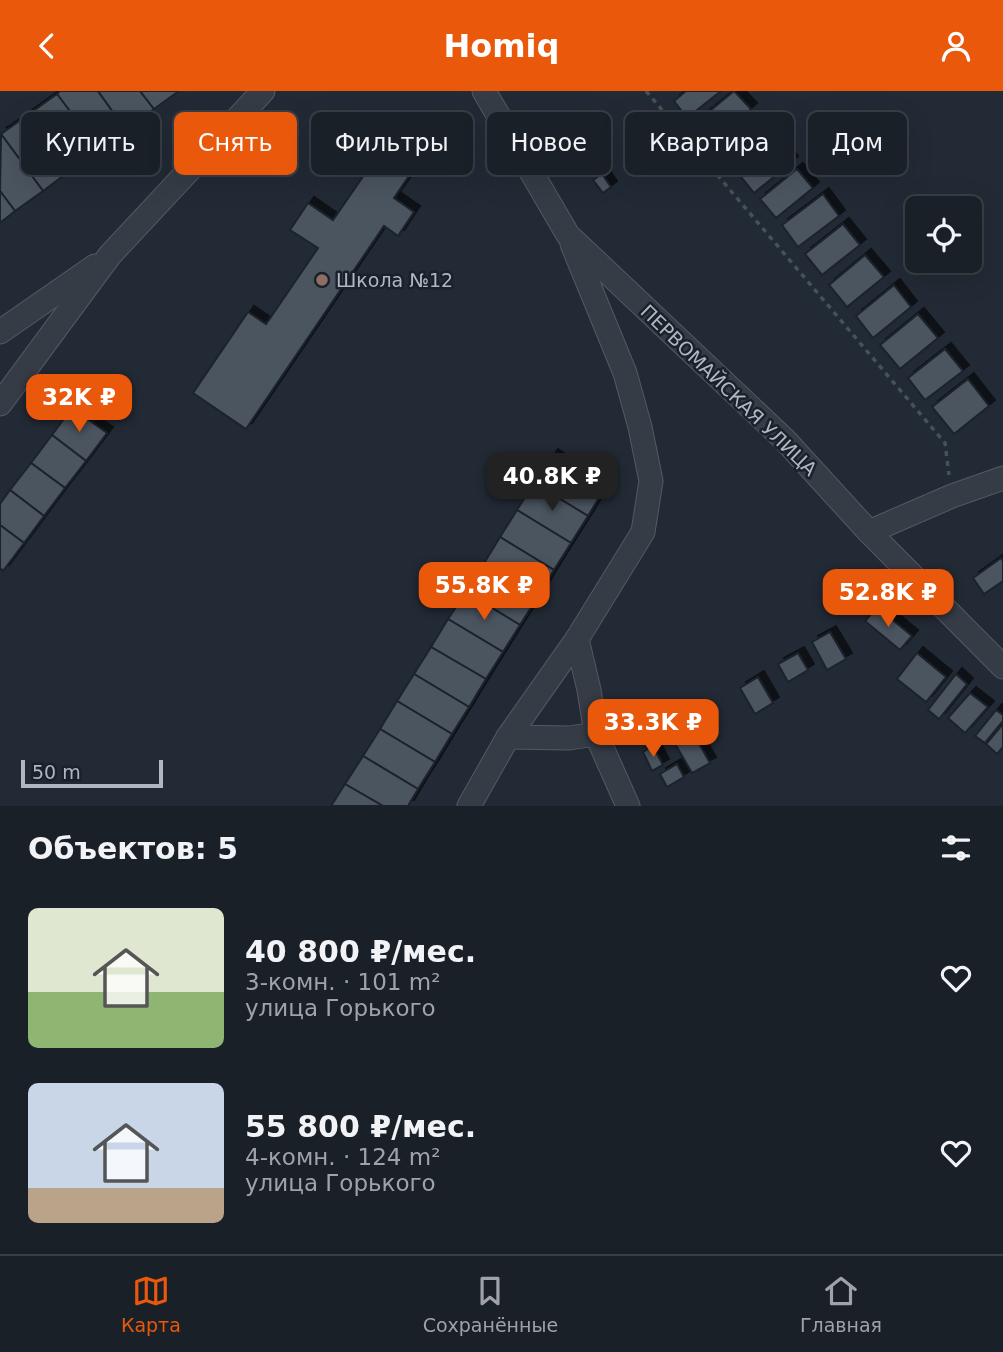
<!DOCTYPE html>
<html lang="ru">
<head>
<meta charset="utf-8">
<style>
  :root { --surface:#1a2028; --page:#272d34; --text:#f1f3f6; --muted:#9fa3a8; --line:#383e45; --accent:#ea580c }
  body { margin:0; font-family:"DejaVu Sans",sans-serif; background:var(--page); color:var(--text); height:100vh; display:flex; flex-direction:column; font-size:26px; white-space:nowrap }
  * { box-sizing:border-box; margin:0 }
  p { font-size:23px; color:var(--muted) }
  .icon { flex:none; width:38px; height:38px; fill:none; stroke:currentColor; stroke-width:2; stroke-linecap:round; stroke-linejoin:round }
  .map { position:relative; height:715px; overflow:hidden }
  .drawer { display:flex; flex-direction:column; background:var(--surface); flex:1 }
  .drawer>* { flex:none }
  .guide { position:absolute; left:21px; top:21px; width:962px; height:63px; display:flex; gap:14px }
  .controls { position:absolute; left:905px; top:105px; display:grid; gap:14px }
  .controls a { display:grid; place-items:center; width:77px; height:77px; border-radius:10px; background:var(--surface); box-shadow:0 7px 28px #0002,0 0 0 2px var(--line); font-size:35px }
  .scale { position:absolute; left:21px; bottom:18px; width:142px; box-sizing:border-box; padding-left:7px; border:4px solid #b0b7c2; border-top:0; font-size:19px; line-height:24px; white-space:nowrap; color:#b0b7c2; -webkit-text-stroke:5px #1b212a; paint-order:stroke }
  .price { position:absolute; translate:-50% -60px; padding:0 16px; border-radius:14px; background:var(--accent); color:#fff; font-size:23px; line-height:46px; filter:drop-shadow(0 2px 4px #0008) }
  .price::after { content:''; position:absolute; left:50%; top:42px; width:21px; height:16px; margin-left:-10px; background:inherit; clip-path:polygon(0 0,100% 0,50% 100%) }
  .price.on { background:#222; color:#fff }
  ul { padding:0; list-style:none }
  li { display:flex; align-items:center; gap:21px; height:175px; padding:0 28px }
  li span { display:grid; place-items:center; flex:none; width:196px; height:140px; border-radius:10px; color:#555 }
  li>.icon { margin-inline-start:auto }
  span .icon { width:84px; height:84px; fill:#fffc; stroke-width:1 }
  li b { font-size:30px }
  h2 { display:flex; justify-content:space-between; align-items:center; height:84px; padding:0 28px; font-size:30px }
  .pill { padding:0 24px; border-radius:10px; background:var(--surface); box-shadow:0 7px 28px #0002,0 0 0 2px var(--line); font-size:24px; line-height:63px }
  .pill.on { background:var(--accent); color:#fff }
  header { display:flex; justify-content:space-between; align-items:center; height:91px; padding:0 28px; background:var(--accent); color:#fff; font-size:32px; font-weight:800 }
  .menu { display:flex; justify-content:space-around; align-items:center; height:98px; border-top:2px solid var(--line); background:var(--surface); font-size:19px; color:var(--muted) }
  .menu a { display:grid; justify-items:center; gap:4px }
  .menu .on { color:var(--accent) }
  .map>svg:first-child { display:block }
  .building { fill:#4b5461; stroke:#1d232c; stroke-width:2; filter:url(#shadow) }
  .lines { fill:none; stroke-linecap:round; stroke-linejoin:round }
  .street-casing { stroke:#535a64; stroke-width:25 }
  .path { stroke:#445356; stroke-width:3.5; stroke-dasharray:5 5; stroke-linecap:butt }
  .street { stroke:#353c46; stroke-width:23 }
  .education-dot { fill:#8d6e63; stroke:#1b212a; stroke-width:2.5 }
  .labels { text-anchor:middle; stroke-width:5; stroke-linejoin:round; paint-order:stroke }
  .poi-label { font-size:19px; fill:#b0b7c2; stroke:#1b212a; text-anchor:start }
  .street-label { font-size:19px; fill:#b0b7c2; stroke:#1b212a }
</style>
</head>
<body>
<header><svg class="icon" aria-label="back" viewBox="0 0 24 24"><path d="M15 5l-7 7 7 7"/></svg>Homiq<svg class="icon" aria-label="person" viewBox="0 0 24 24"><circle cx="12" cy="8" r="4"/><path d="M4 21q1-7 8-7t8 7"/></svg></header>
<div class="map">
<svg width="1003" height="715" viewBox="0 0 1003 715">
  <defs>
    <filter id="shadow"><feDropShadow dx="6" dy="-6" stdDeviation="0" flood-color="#0009"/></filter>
  </defs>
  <rect width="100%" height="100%" fill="#222a35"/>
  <g class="building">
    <path d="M60 0H98L126 39 99 59 57 3Z"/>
    <path d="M98 0H140L154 18 126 39Z"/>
    <path d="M140 0H179L154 18Z"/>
    <path d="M686 0H721L687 27 674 10Z"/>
    <path d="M734 0 751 18 710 52 694 33Z"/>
    <path d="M57 3 99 59 71 79 29 23Z"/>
    <path d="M29 23 71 79 43 100 1 43Z"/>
    <path d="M755 27 770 45 731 77 716 59Z"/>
    <path d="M397 36 428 57 394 107 414 121 398 145 384 135 246 338 193 302 248 221 266 233 318 157 290 139 308 112 333 129Z"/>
    <path d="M1 43 43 100 15 120 0 100Z"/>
    <path d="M776 51 792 71 754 102 738 82Z"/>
    <path d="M797 78 813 97 776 127 760 108Z"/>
    <path d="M602 83 611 96 603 102 593 89Z"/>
    <path d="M0 100 15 120 0 132Z"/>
    <path d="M823 103 839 125 798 156 782 134Z"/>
    <path d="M843 133 860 154 822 184 805 163Z"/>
    <path d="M865 164 884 186 847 216 829 194Z"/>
    <path d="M894 194 911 216 873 247 856 225Z"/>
    <path d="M918 223 938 247 900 278 880 254Z"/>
    <path d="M945 258 963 280 925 309 908 287Z"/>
    <path d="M968 288 989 315 954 343 932 316Z"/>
    <path d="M72 317 107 342 86 370 52 344Z"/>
    <path d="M52 344 86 370 65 397 31 372Z"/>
    <path d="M552 364 605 397 588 425 534 392Z"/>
    <path d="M31 372 65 397 44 425 10 399Z"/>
    <path d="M534 392 588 425 571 452 517 419Z"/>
    <path d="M10 399 44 425 24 452 0 434V413Z"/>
    <path d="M517 419 571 452 554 479 500 446Z"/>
    <path d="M0 434 24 452 3 480 0 477Z"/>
    <path d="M500 446 554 479 537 507 483 474Z"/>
    <path d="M1001 467 1003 470V490L984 503 973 487Z"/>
    <path d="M483 474 537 507 520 534 466 501Z"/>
    <path d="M466 501 520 534 503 561 448 528Z"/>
    <path d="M877 516 912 545 900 559 865 530Z"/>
    <path d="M448 528 503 561 486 588 431 556Z"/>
    <path d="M830 541 846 568 827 579 812 551Z"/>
    <path d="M431 556 486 588 469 616 414 583Z"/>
    <path d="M798 562 808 579 788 591 778 573Z"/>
    <path d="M917 562 946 586 926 611 897 588Z"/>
    <path d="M414 583 469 616 452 643 397 610Z"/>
    <path d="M956 583 967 593 939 628 928 619Z"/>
    <path d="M758 586 773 612 755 623 740 597Z"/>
    <path d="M970 602 988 616 965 642 948 627Z"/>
    <path d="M397 610 452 643 435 671 380 638Z"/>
    <path d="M996 619 1003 624V630L985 652 975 645Z"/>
    <path d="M1003 633V656L997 663 986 653Z"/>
    <path d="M380 638 435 671 418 698 363 665Z"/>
    <path d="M692 640 710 672 692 682 674 651Z"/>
    <path d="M653 655 663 674 652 680 643 661Z"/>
    <path d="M363 665 418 698 408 715H383L345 693Z"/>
    <path d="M677 673 684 686 667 696 660 683Z"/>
    <path d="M345 693 383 715H331Z"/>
  </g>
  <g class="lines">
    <defs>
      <g id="street">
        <path d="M484 0 568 144 785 349 869 441 1003 576"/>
        <path d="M0 241 95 175"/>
        <path d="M0 313 110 164 263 0"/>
        <path d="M869 441 952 405 1003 387"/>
        <path d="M577 548 589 599 596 643 628 715"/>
        <path d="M508 646 569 647 596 643"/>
        <path d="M469 715 508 646 577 548 643 441 651 390 640 336 625 282 572 153"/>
      </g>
    </defs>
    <use href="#street" class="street-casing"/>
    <path class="path" d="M646 0 945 352 949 384"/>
    <use href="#street" class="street"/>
  </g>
  <circle class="education-dot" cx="322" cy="189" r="7"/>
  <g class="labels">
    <g class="poi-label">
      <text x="336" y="196">Школа №12</text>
    </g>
    <g class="street-label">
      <text transform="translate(729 299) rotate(44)" y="7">ПЕРВОМАЙСКАЯ УЛИЦА</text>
    </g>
  </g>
</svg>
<div class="controls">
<a><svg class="icon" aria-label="locate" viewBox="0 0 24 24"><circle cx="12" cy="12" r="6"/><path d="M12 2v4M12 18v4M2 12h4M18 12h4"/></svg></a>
</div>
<div class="scale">50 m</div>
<b class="price" style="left:79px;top:343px">32K ₽</b>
<b class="price on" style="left:552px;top:422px">40.8K ₽</b>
<b class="price" style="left:484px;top:531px">55.8K ₽</b>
<b class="price" style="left:888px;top:538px">52.8K ₽</b>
<b class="price" style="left:653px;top:668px">33.3K ₽</b>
<div class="guide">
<a class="pill">Купить</a>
<a class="pill on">Снять</a>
<a class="pill">Фильтры</a>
<a class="pill">Новое</a>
<a class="pill">Квартира</a>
<a class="pill">Дом</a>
</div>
</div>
<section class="drawer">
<h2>Объектов: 5<svg class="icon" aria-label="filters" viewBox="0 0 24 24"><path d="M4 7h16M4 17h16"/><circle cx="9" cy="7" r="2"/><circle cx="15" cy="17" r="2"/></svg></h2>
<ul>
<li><span style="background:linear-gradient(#dfe7d0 60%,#8fb573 0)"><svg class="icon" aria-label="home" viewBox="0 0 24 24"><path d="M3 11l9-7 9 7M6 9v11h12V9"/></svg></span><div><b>40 800 ₽/мес.</b><p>3-комн. · 101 m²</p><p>улица Горького</p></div><svg class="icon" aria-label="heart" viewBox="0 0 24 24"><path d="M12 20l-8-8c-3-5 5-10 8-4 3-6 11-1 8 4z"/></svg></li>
<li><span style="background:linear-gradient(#c9d6e8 75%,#b9a48a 0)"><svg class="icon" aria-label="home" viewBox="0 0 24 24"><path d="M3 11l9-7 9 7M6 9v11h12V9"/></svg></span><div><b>55 800 ₽/мес.</b><p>4-комн. · 124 m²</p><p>улица Горького</p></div><svg class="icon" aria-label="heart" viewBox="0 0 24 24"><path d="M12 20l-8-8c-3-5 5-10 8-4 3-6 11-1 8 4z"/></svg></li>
</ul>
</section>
<nav class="menu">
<a class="on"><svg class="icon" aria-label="map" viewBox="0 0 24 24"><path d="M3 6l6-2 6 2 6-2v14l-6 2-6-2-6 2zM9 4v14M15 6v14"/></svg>Карта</a>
<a><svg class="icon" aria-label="saved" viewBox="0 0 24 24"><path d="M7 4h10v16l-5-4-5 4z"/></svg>Сохранённые</a>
<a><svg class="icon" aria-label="home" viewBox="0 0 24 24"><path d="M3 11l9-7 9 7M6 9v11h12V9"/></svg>Главная</a>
</nav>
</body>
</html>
